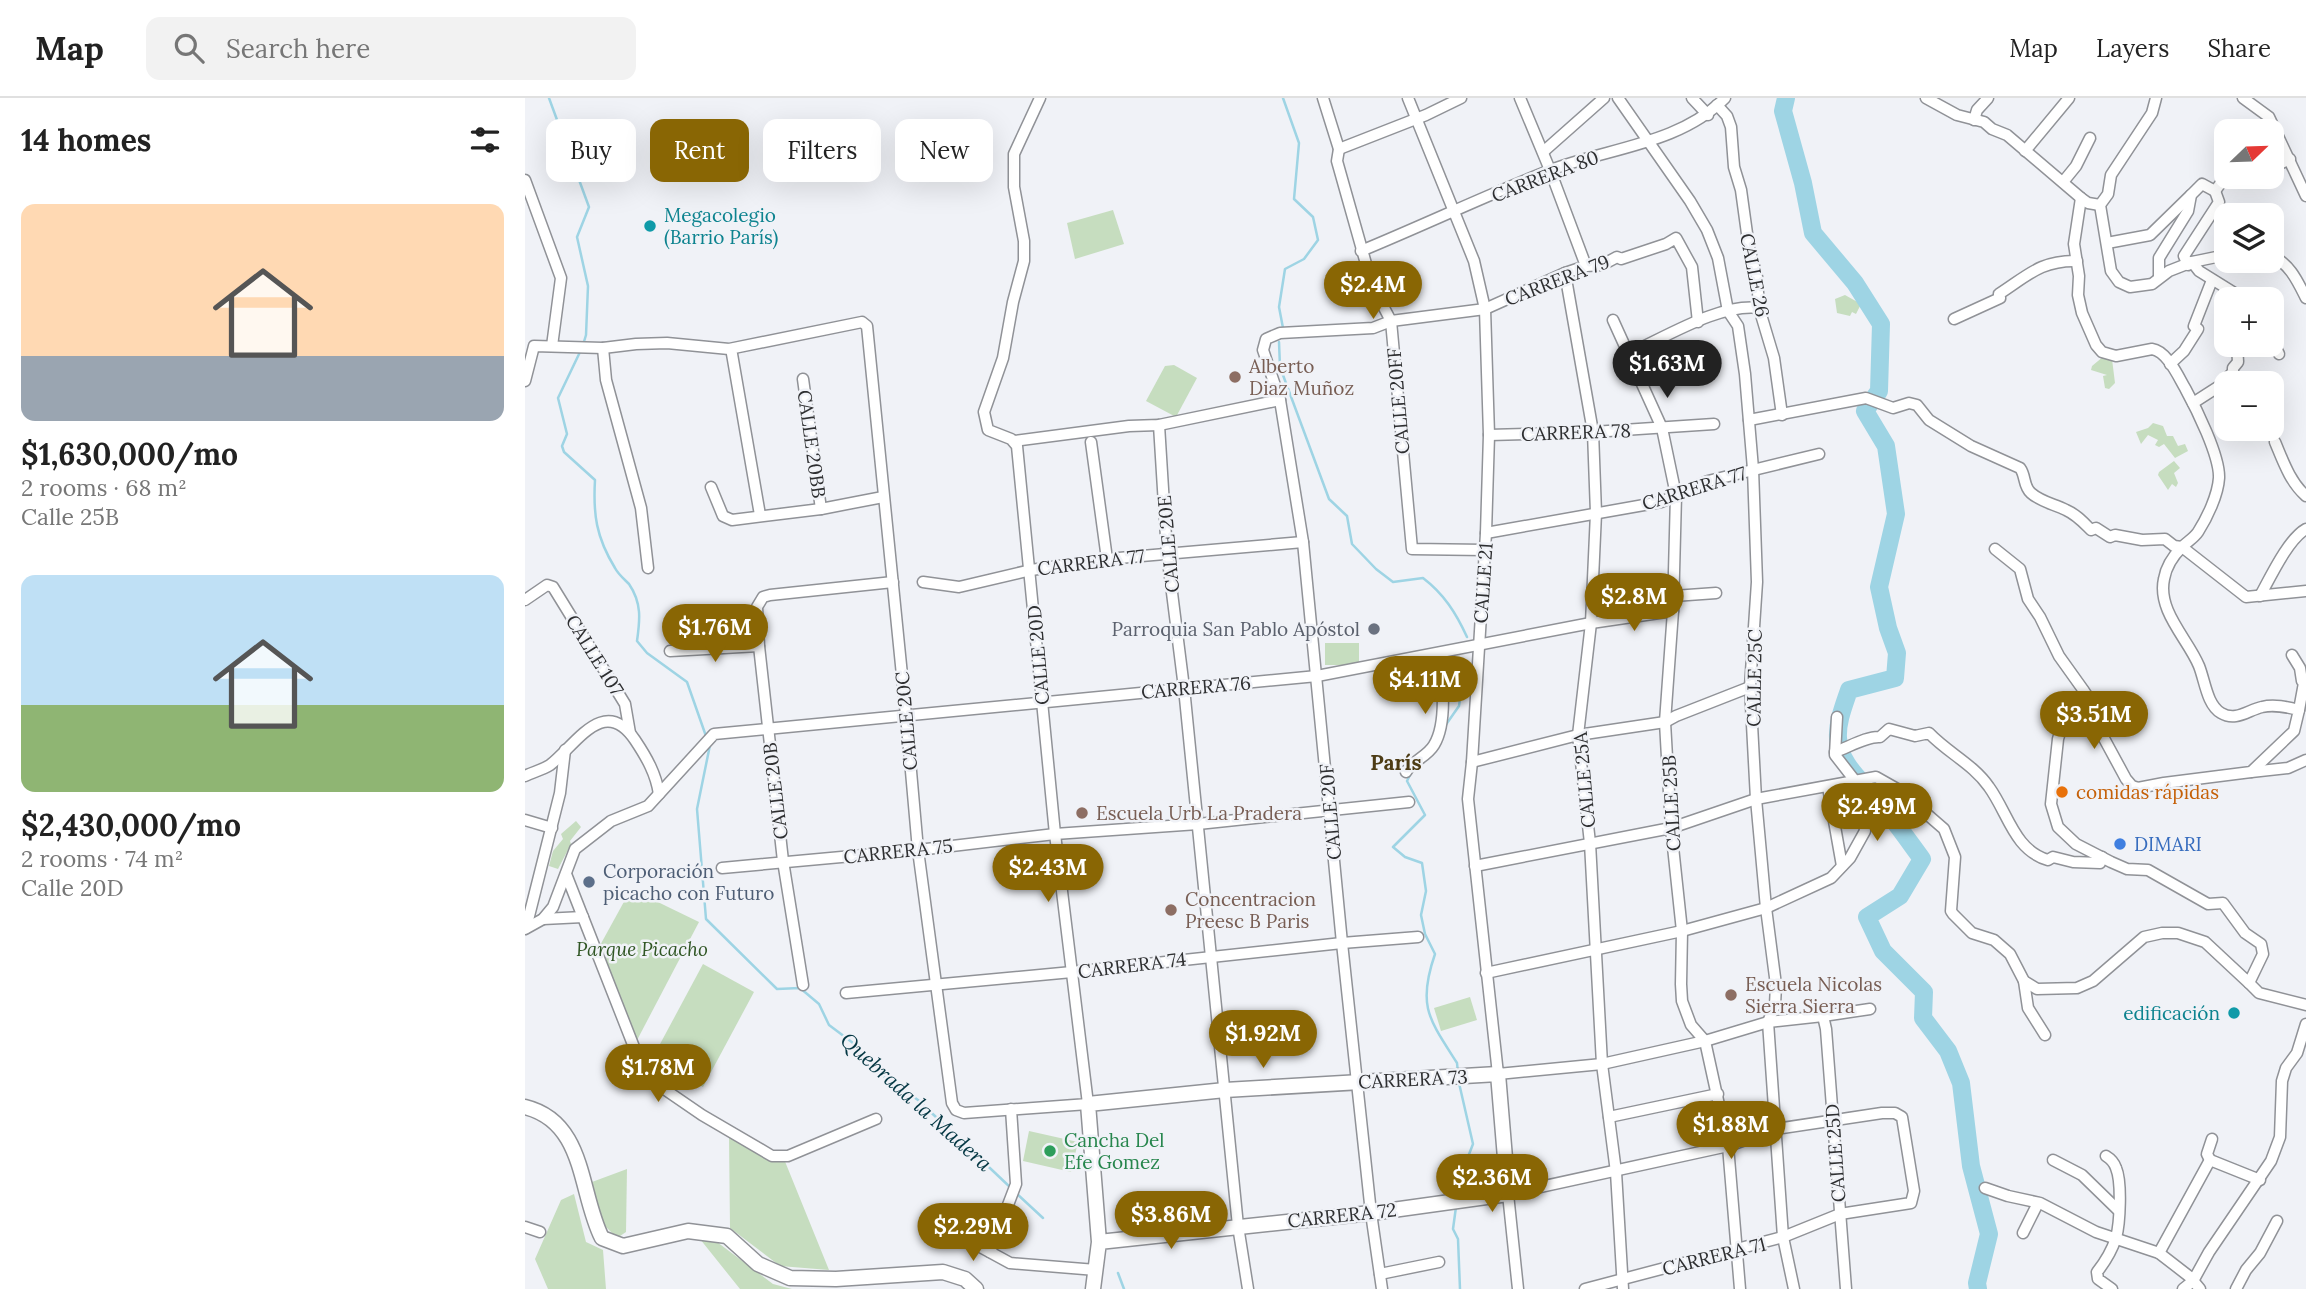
<!DOCTYPE html>
<html lang="en">
<head>
<meta charset="utf-8">
<style>
  :root { --surface:#fff; --page:#f2f2f2; --text:#222; --muted:#767676; --line:#e0e0e0; --accent:#896604 }
  body { margin:0; font-family:Lora,serif; background:var(--page); color:var(--text); height:100vh; display:flex; flex-direction:column; font-size:26px; white-space:nowrap }
  * { box-sizing:border-box; margin:0 }
  p { font-size:23px; color:var(--muted) }
  .icon { flex:none; width:38px; height:38px; fill:none; stroke:currentColor; stroke-width:2; stroke-linecap:round; stroke-linejoin:round }
  .map { position:relative; flex:1; overflow:hidden }
  .panel { display:flex; flex-direction:column; background:var(--surface); width:525px }
  .panel>* { flex:none }
  .hud { position:absolute; left:21px; top:21px; width:665px; height:63px; display:flex; gap:14px }
  .needle { width:46px; rotate:67deg }
  .tools { position:absolute; left:1689px; top:21px; display:grid; gap:14px }
  .tools a { display:grid; place-items:center; width:70px; height:70px; border-radius:14px; background:var(--surface); box-shadow:0 7px 28px #0002; font-size:35px }
  .price { position:absolute; translate:-50% -60px; padding:0 16px; border-radius:24px; background:var(--accent); color:#fff; font-size:23px; line-height:46px; filter:drop-shadow(0 2px 4px #0008) }
  .price::after { content:''; position:absolute; left:50%; top:42px; width:21px; height:16px; margin-left:-10px; background:inherit; clip-path:polygon(0 0,100% 0,50% 100%) }
  .price.active { background:#222; color:#fff }
  ul { padding:0; list-style:none }
  li { display:grid; align-content:center; gap:14px; height:371px; padding:0 21px }
  li span { display:grid; place-items:center; height:217px; border-radius:14px; color:#555 }
  li>.icon { margin-inline-start:auto }
  span .icon { width:126px; height:126px; fill:#fffc; stroke-width:1 }
  li b { font-size:30px }
  h2 { display:flex; justify-content:space-between; align-items:center; height:84px; padding:0 21px; font-size:30px }
  .pill { padding:0 24px; border-radius:14px; background:var(--surface); box-shadow:0 7px 28px #0002; font-size:24px; line-height:63px }
  .pill.active { background:var(--accent); color:#fff }
  header { display:flex; align-items:center; gap:42px; box-sizing:border-box; height:98px; padding:0 35px; background:var(--surface); border-bottom:2px solid var(--line) }
  header strong { font-size:33px }
  nav { display:flex; gap:38px; margin-inline-start:auto; font-size:24px }
  .search { width:490px; height:63px; background:var(--page); display:flex; align-items:center; gap:18px; box-sizing:border-box; padding:0 24px; border-radius:14px; color:var(--muted); font-size:26px }
  main { display:flex; flex:1; min-height:0 }
  .map>svg:first-child { display:block }
  .green { fill:#c6ddbf }
  .lines { fill:none; stroke-linecap:round; stroke-linejoin:round }
  .stream { stroke:#9ed4e4; stroke-width:2.5 }
  .river { stroke:#9ed4e4; stroke-width:18 }
  .minor-casing { stroke:#909297; stroke-width:13 }
  .tertiary-casing { stroke:#909297; stroke-width:17 }
  .minor { stroke:#fff; stroke-width:10 }
  .tertiary { stroke:#fff; stroke-width:14 }
  .culture-dot { fill:#0f9aa8; stroke:#f0f2f7; stroke-width:2.5 }
  .education-dot { fill:#8d6e63; stroke:#f0f2f7; stroke-width:2.5 }
  .worship-dot { fill:#6b7280; stroke:#f0f2f7; stroke-width:2.5 }
  .food-dot { fill:#e8710a; stroke:#f0f2f7; stroke-width:2.5 }
  .shop-dot { fill:#3f7fe0; stroke:#f0f2f7; stroke-width:2.5 }
  .service-dot { fill:#5c6f8a; stroke:#f0f2f7; stroke-width:2.5 }
  .leisure-dot { fill:#2e9e5b; stroke:#f0f2f7; stroke-width:2.5 }
  .labels { text-anchor:middle; stroke-width:5; stroke-linejoin:round; paint-order:stroke }
  .street-label { font-size:19px; fill:#2e2f31; stroke:#f0f2f7 }
  .culture-label { font-size:19px; fill:#0d838f; stroke:#f0f2f7; text-anchor:start }
  .education-label { font-size:19px; fill:#785e54; stroke:#f0f2f7; text-anchor:start }
  .worship-label { font-size:19px; fill:#5b616d; stroke:#f0f2f7; text-anchor:end }
  .food-label { font-size:19px; fill:#c56008; stroke:#f0f2f7; text-anchor:start }
  .shop-label { font-size:19px; fill:#366cbe; stroke:#f0f2f7; text-anchor:start }
  .service-label { font-size:19px; fill:#4e5e75; stroke:#f0f2f7; text-anchor:start }
  .park-label { font-size:19px; font-style:italic; fill:#305624; stroke:#f0f2f7 }
  .leisure-label { font-size:19px; fill:#27864d; stroke:#f0f2f7; text-anchor:start }
  .neighbourhood-label { font-size:21px; font-weight:bold; fill:#4d3c15; stroke:#f0f2f7 }
  .water-label { font-size:21px; font-style:italic; fill:#043743; stroke:#f0f2f7 }
</style>
</head>
<body>
<header>
<strong>Map</strong>
<div class="search"><svg class="icon" aria-label="search" viewBox="0 0 24 24"><circle cx="10" cy="10" r="6"/><path d="M15 15l6 6"/></svg>Search here</div>
<nav><a>Map</a><a>Layers</a><a>Share</a></nav>
</header>
<main>
<section class="panel">
<h2>14 homes<svg class="icon" aria-label="filters" viewBox="0 0 24 24"><path d="M4 7h16M4 17h16"/><circle cx="9" cy="7" r="2"/><circle cx="15" cy="17" r="2"/></svg></h2>
<ul>
<li><span style="background:linear-gradient(#ffd9b3 70%,#9aa5b1 0)"><svg class="icon" aria-label="home" viewBox="0 0 24 24"><path d="M3 11l9-7 9 7M6 9v11h12V9"/></svg></span><div><b>$1,630,000/mo</b><p>2 rooms · 68 m²</p><p>Calle 25B</p></div></li>
<li><span style="background:linear-gradient(#bfe0f5 60%,#8fb573 0)"><svg class="icon" aria-label="home" viewBox="0 0 24 24"><path d="M3 11l9-7 9 7M6 9v11h12V9"/></svg></span><div><b>$2,430,000/mo</b><p>2 rooms · 74 m²</p><p>Calle 20D</p></div></li>
</ul>
</section>
<div class="map">
<svg width="1781" height="1191" viewBox="0 0 1781 1191">
  <rect width="100%" height="100%" fill="#f0f2f7"/>
  <g class="green">
    <path d="M588 112 599 146 550 161 542 125Z"/>
    <path d="M1320 197 1336 206 1331 216 1327 214 1325 218 1312 215 1310 201Z"/>
    <path d="M1579 258 1587 261 1590 285 1584 291 1580 290 1578 278 1582 277 1566 272 1567 268Z"/>
    <path d="M649 267 672 280 651 319 621 303 640 268Z"/>
    <path d="M1628 325 1638 328 1642 338H1648L1653 348 1660 346 1663 353 1650 360 1639 346 1634 349 1630 347 1633 342 1623 337 1616 346 1611 334 1623 330Z"/>
    <path d="M1649 363 1655 370 1649 375 1653 385 1651 389 1647 386 1643 392 1633 377 1634 374Z"/>
    <rect x="800" y="545" width="34" height="22"/>
    <path d="M51 723 56 729 45 743 46 746 33 771 24 768 28 753 38 741 36 736Z"/>
    <path d="M106 791 174 824 110 946 73 851Z"/>
    <path d="M178 866 229 894 178 989 127 961Z"/>
    <path d="M945 899 952 922 916 933 909 910Z"/>
    <path d="M504 1033 553 1044 546 1074 498 1063Z"/>
    <path d="M204 1038 240 1060 259 1061 304 1172 255 1168 205 1130Z"/>
    <path d="M102 1071 101 1134 92 1140 76 1124 67 1084Z"/>
    <path d="M49 1096 61 1144 78 1152 81 1191H23L10 1161 36 1102Z"/>
    <path d="M175 1141 192 1144 248 1186 267 1191H215Z"/>
  </g>
  <g class="lines">
    <g class="stream">
      <path d="M24 0 64 109 52 139 63 188 61 237 58 247"/>
      <path d="M758 0 774 45 769 101 788 119 793 142 779 161 760 171 754 209 758 230"/>
      <path d="M754 244 755 269 804 401 822 418 827 446 851 471 868 484 898 480C919 496 931 515 942 539"/>
      <path d="M55 254 33 300 42 336 37 348 39 354 70 382C68 416 71 439 90 470 93 476 99 481 104 486 117 505 115 522 112 543L122 555 162 584 182 641"/>
      <path d="M920 628 934 608 940 566"/>
      <path d="M185 647 172 711 181 821 252 891 275 890 294 906 304 927 328 945 347 970 393 1002 486 1090"/>
      <path d="M885 677 882 683 900 717 868 749 880 759 897 765 901 793 896 817 900 836 910 856C892 908 904 921 932 965L933 975"/>
      <path d="M491 1095 518 1120"/>
      <path d="M933 1099 934 1073 941 1064 948 1046 934 985"/>
      <path d="M931 1109 928 1131 933 1141 935 1191"/>
      <path d="M593 1175 599 1191"/>
    </g>
    <path class="river" d="M1261 0 1258 13 1278 85 1288 135 1330 185 1356 226 1354 293 1340 313 1361 348 1371 416 1354 489 1363 530 1372 555 1370 580 1324 592C1319 607 1312 624 1313 640 1315 668 1339 684 1354 704 1369 722 1383 742 1397 761L1375 798 1342 819 1358 853 1399 894 1398 920 1423 953 1436 985 1446 1068 1464 1136 1452 1185 1453 1191"/>
    <defs>
      <g id="minor">
        <path d="M798 0 814 51 812 63 847 187 866 223 887 451 960 452"/>
        <path d="M883 0 949 163 960 211 964 337 961 435 947 664 943 701 973 976 1077 966 1180 943 1243 924 1298 918 1345 911"/>
        <path d="M995 0 1025 72 1061 168"/>
        <path d="M1093 0 1165 103 1182 132 1193 160 1203 213 1213 228 1220 276 1228 371 1232 484 1225 589 1231 701 1241 810 1251 887 1250 907 1243 924 1258 1139 1269 1191"/>
        <path d="M1167 0 1183 17"/>
        <path d="M1401 0 1432 17 1459 24 1467 31 1482 37 1556 100 1563 105 1575 107"/>
        <path d="M1631 0 1627 15 1586 77 1583 96 1575 107 1586 173 1594 184 1605 189 1627 186 1644 173 1667 164 1701 157"/>
        <path d="M1718 0 1744 19 1781 98"/>
        <path d="M1192 7 1202 18 1206 29 1209 69 1216 92 1224 150 1232 179 1234 210 1249 260 1257 317"/>
        <path d="M1449 22 1452 12 1463 0"/>
        <path d="M814 51 901 17 936 0"/>
        <path d="M1500 53 1544 0"/>
        <path d="M1018 54 1079 0"/>
        <path d="M1746 70 1765 61"/>
        <path d="M0 82 36 180 27 248"/>
        <path d="M1538 84 1551 68 1565 40"/>
        <path d="M1582 145 1625 137 1666 97"/>
        <path d="M836 153C899 127 960 98 1023 73 1081 50 1154 47 1200 0"/>
        <path d="M1746 158C1764 164 1773 184 1781 200"/>
        <path d="M1667 164 1674 173 1719 201"/>
        <path d="M1663 167 1659 158 1694 104 1690 93"/>
        <path d="M1040 175 1068 334 1071 415 1066 525 1053 637 1065 745 1077 966 1091 1074 1098 1191"/>
        <path d="M1634 179V160L1663 113 1666 97 1677 86 1690 93 1701 78"/>
        <path d="M1429 221 1475 200 1474 196C1502 178 1516 162 1552 163"/>
        <path d="M1088 222 1137 330 1151 397 1148 513 1140 624 1146 730 1157 833 1156 886 1157 903 1166 927 1180 943 1203 1048 1215 1191"/>
        <path d="M1746 241 1754 256"/>
        <path d="M78 250 81 282 116 410 123 470"/>
        <path d="M1105 255C1141 239 1195 205 1234 210"/>
        <path d="M207 256 235 417"/>
        <path d="M1645 266 1659 253 1673 231 1669 228 1687 182"/>
        <path d="M278 281 296 411"/>
        <path d="M0 283 9 248 78 250 111 246 142 245 204 251 337 224 342 228 381 617 393 752 427 1005 431 1012 439 1015 563 1006 530 736 492 348 486 341 463 332 459 314 478 260 488 204 499 163V143L489 89V56L515 0"/>
        <path d="M1668 305 1696 287 1708 274V270L1713 264 1712 247"/>
        <path d="M1224 322 1341 300 1368 310 1384 305 1392 307 1404 322 1446 348 1495 370C1501 378 1498 388 1506 395 1516 404 1529 406 1541 412 1552 417 1558 424 1566 432L1571 430 1585 439 1590 437 1617 442 1640 441 1649 448 1657 449 1721 499 1781 493"/>
        <path d="M634 327 642 455 659 590 713 1128 723 1191"/>
        <path d="M964 337 1068 334 1189 326"/>
        <path d="M489 343 604 328 634 327 755 302"/>
        <path d="M566 344 582 461"/>
        <path d="M1750 344C1758 363 1765 384 1781 398"/>
        <path d="M186 389 198 418 207 422 296 411 358 399"/>
        <path d="M961 435 1136 404 1183 383 1294 356"/>
        <path d="M1470 451 1495 471 1503 501 1515 519 1534 558 1559 593 1563 599 1562 609"/>
        <path d="M398 484 434 489 506 472 582 461 778 444"/>
        <path d="M1149 498 1191 495"/>
        <path d="M1735 498C1745 480 1763 441 1781 431"/>
        <path d="M0 502 22 487 28 489 100 606 105 635"/>
        <path d="M145 553 234 548"/>
        <path d="M1767 557 1775 570 1777 583 1779 585 1774 612"/>
        <path d="M1310 654C1324 649 1342 638 1355 639L1364 631 1390 638 1404 635C1423 655 1448 666 1464 689 1483 715 1489 752 1523 762L1528 759 1548 764 1575 765 1577 759"/>
        <path d="M947 664 1053 637 1140 624 1151 618 1225 589"/>
        <path d="M881 674C888 662 902 659 909 647 923 624 917 580 914 555"/>
        <path d="M1726 674 1763 670 1781 662"/>
        <path d="M0 678C8 674 17 672 25 667 51 647 79 596 110 642 122 660 131 676 134 696"/>
        <path d="M1303 689 1317 768"/>
        <path d="M0 722 27 730"/>
        <path d="M950 768 1146 730 1231 701 1351 679 1374 692 1419 731 1430 759 1426 813 1428 816 1447 835 1469 842 1485 856 1499 883 1512 891 1552 890 1568 883 1619 839 1637 835H1653L1680 844 1724 885 1738 856 1736 846 1720 835 1698 805 1683 806 1623 772 1602 771 1586 764 1551 746 1533 729 1526 706 1533 641 1539 621 1548 612 1562 609 1601 681 1607 688 1613 690 1639 685 1726 674 1769 633 1774 612C1762 609 1749 606 1737 609 1723 612 1711 624 1696 615 1682 607 1680 583 1674 568 1663 541 1632 513 1639 481 1641 469 1649 457 1657 449 1662 444 1669 440 1673 434 1682 420 1693 397 1694 380 1695 358 1671 310 1660 290 1653 278 1642 253 1627 251L1591 258 1577 254 1571 247 1557 215 1553 197 1554 178 1549 146 1556 100"/>
        <path d="M197 770 393 752 530 736 673 726 884 704"/>
        <path d="M41 776 118 972 126 982 177 1017 247 1058H263L351 1021"/>
        <path d="M18 821 58 819"/>
        <path d="M1 830 35 695 40 652"/>
        <path d="M0 831 18 821 28 809 50 751 86 723 123 708 189 636 792 578 1066 525 1148 513"/>
        <path d="M961 875 1157 833 1241 810 1306 780 1325 760 1340 733 1336 696 1331 684 1310 657 1312 619"/>
        <path d="M1499 883 1503 910 1520 937"/>
        <path d="M1724 885 1734 895 1781 907"/>
        <path d="M278 887 258 763 234 548 232 509 238 499 245 497 368 484"/>
        <path d="M321 895 547 874 817 845 893 839"/>
        <path d="M1298 918 1301 931 1321 1191"/>
        <path d="M1084 1019 1193 996"/>
        <path d="M1581 1058C1586 1061 1589 1064 1591 1070 1597 1084 1595 1125 1591 1140 1587 1152 1580 1164 1572 1174L1573 1181 1587 1191"/>
        <path d="M1528 1062 1557 1077 1593 1112"/>
        <path d="M1685 1062 1682 1056 1687 1041"/>
        <path d="M1460 1090 1483 1098 1515 1105 1571 1134 1634 1155 1665 1179 1675 1191"/>
        <path d="M0 1129 15 1134"/>
        <path d="M428 1134 485 1165 571 1172"/>
        <path d="M1498 1135 1513 1105"/>
        <path d="M465 1154 491 1086 486 1011"/>
        <path d="M1634 1155 1685 1062 1735 1082"/>
        <path d="M855 1176 914 1164"/>
        <path d="M857 1191 846 1115 817 845 778 444 755 302 738 252 741 241 755 235 848 230 866 223 960 211 1040 175 1061 168 1077 167 1092 159 1096 161 1141 146 1151 140 1167 169 1173 224"/>
        <path d="M993 1191 983 1096 1203 1048 1251 1031 1357 1015H1370L1377 1019 1389 1093 1386 1105 1315 1116 1258 1139 1060 1191"/>
        <path d="M1658 1191 1668 1183 1684 1154 1746 1063 1755 1039 1757 983 1761 970 1772 955 1781 926"/>
        <path d="M1711 1191 1721 1172 1735 1155 1752 1123"/>
      </g>
      <g id="tertiary">
        <path d="M0 1009C61 1024 54 1095 77 1140L98 1148 163 1133 202 1138 233 1166 265 1180 311 1181 418 1174 440 1181 451 1191"/>
        <path d="M568 1191 574 1144 563 1006 700 992 973 976 983 1096 846 1115 574 1144"/>
      </g>
    </defs>
    <use href="#minor" class="minor-casing"/>
    <use href="#tertiary" class="tertiary-casing"/>
    <use href="#minor" class="minor"/>
    <use href="#tertiary" class="tertiary"/>
  </g>
  <g class="culture-dot">
    <circle cx="125" cy="128" r="7"/>
    <circle cx="1709" cy="915" r="7"/>
  </g>
  <g class="education-dot">
    <circle cx="710" cy="279" r="7"/>
    <circle cx="557" cy="715" r="7"/>
    <circle cx="646" cy="812" r="7"/>
    <circle cx="1206" cy="897" r="7"/>
  </g>
  <circle class="worship-dot" cx="849" cy="531" r="7"/>
  <circle class="food-dot" cx="1537" cy="694" r="7"/>
  <circle class="shop-dot" cx="1595" cy="746" r="7"/>
  <circle class="service-dot" cx="64" cy="784" r="7"/>
  <circle class="leisure-dot" cx="525" cy="1053" r="7"/>
  <g class="labels">
    <g class="street-label">
      <text transform="translate(1020 78) rotate(-21)" y="7">CARRERA 80</text>
      <text transform="translate(1230 177) rotate(79)" y="7">CALLE 26</text>
      <text transform="translate(1032 182) rotate(-21)" y="7">CARRERA 79</text>
      <text transform="translate(873 303) rotate(-95)" y="7">CALLE 20FF</text>
      <text transform="translate(1051 334) rotate(-2)" y="7">CARRERA 78</text>
      <text transform="translate(287 346) rotate(82)" y="7">CALLE 20BB</text>
      <text transform="translate(1169 390) rotate(-17)" y="7">CARRERA 77</text>
      <text transform="translate(643 446) rotate(-95)" y="7">CALLE 20E</text>
      <text transform="translate(566 464) rotate(-7)" y="7">CARRERA 77</text>
      <text transform="translate(958 485) rotate(-86)" y="7">CALLE 21</text>
      <text transform="translate(70 557) rotate(58)" y="7">CALLE 107</text>
      <text transform="translate(513 557) rotate(-95)" y="7">CALLE 20D</text>
      <text transform="translate(1229 580) rotate(-89)" y="7">CALLE 25C</text>
      <text transform="translate(671 589) rotate(-5)" y="7">CARRERA 76</text>
      <text transform="translate(381 623) rotate(-95)" y="7">CALLE 20C</text>
      <text transform="translate(1059 682) rotate(-95)" y="7">CALLE 25A</text>
      <text transform="translate(250 693) rotate(-97)" y="7">CALLE 20B</text>
      <text transform="translate(1146 705) rotate(-93)" y="7">CALLE 25B</text>
      <text transform="translate(805 714) rotate(-95)" y="7">CALLE 20F</text>
      <text transform="translate(373 753) rotate(-6)" y="7">CARRERA 75</text>
      <text transform="translate(607 867) rotate(-7)" y="7">CARRERA 74</text>
      <text transform="translate(888 981) rotate(-3)" y="7">CARRERA 73</text>
      <text transform="translate(1310 1055) rotate(-94)" y="7">CALLE 25D</text>
      <text transform="translate(817 1117) rotate(-6)" y="7">CARRERA 72</text>
      <text transform="translate(1189 1158) rotate(-14)" y="7">CARRERA 71</text>
    </g>
    <g class="culture-label">
      <text x="139" y="124">Megacolegio<tspan x="139" dy="22">(Barrio París)</tspan></text>
      <text x="1695" y="922" text-anchor="end">edificación</text>
    </g>
    <g class="education-label">
      <text x="724" y="275">Alberto<tspan x="724" dy="22">Diaz Muñoz</tspan></text>
      <text x="571" y="722">Escuela Urb La Pradera</text>
      <text x="660" y="808">Concentracion<tspan x="660" dy="22">Preesc B Paris</tspan></text>
      <text x="1220" y="893">Escuela Nicolas<tspan x="1220" dy="22">Sierra Sierra</tspan></text>
    </g>
    <g class="worship-label">
      <text x="835" y="538">Parroquia San Pablo Apóstol</text>
    </g>
    <g class="food-label">
      <text x="1551" y="701">comidas rápidas</text>
    </g>
    <g class="shop-label">
      <text x="1609" y="753">DIMARI</text>
    </g>
    <g class="service-label">
      <text x="78" y="780">Corporación<tspan x="78" dy="22">picacho con Futuro</tspan></text>
    </g>
    <g class="park-label">
      <text x="117" y="858">Parque Picacho</text>
    </g>
    <g class="leisure-label">
      <text x="539" y="1049">Cancha Del<tspan x="539" dy="22">Efe Gomez</tspan></text>
    </g>
    <g class="neighbourhood-label">
      <text x="871" y="672">París</text>
    </g>
    <g class="water-label">
      <text transform="translate(391 1004) rotate(42)" y="7">Quebrada la Madera</text>
    </g>
  </g>
</svg>
<div class="tools">
<a><svg class="needle" viewBox="-14 -14 28 28"><path d="M0-13l5 13h-10z" fill="#e53935"/><path d="M0 13l5-13h-10z" fill="#767676"/></svg></a>
<a><svg class="icon" aria-label="layers" viewBox="0 0 24 24"><path d="M12 4l9 5-9 5-9-5zM3 14l9 5 9-5"/></svg></a>
<a>+</a>
<a>−</a>
</div>
<b class="price" style="left:848px;top:223px">$2.4M</b>
<b class="price active" style="left:1142px;top:302px">$1.63M</b>
<b class="price" style="left:1109px;top:535px">$2.8M</b>
<b class="price" style="left:190px;top:566px">$1.76M</b>
<b class="price" style="left:900px;top:618px">$4.11M</b>
<b class="price" style="left:1569px;top:653px">$3.51M</b>
<b class="price" style="left:1352px;top:745px">$2.49M</b>
<b class="price" style="left:523px;top:806px">$2.43M</b>
<b class="price" style="left:738px;top:972px">$1.92M</b>
<b class="price" style="left:133px;top:1006px">$1.78M</b>
<b class="price" style="left:1206px;top:1063px">$1.88M</b>
<b class="price" style="left:967px;top:1116px">$2.36M</b>
<b class="price" style="left:646px;top:1153px">$3.86M</b>
<b class="price" style="left:448px;top:1165px">$2.29M</b>
<div class="hud">
<a class="pill">Buy</a>
<a class="pill active">Rent</a>
<a class="pill">Filters</a>
<a class="pill">New</a>
</div>
</div>
</main>
</body>
</html>
